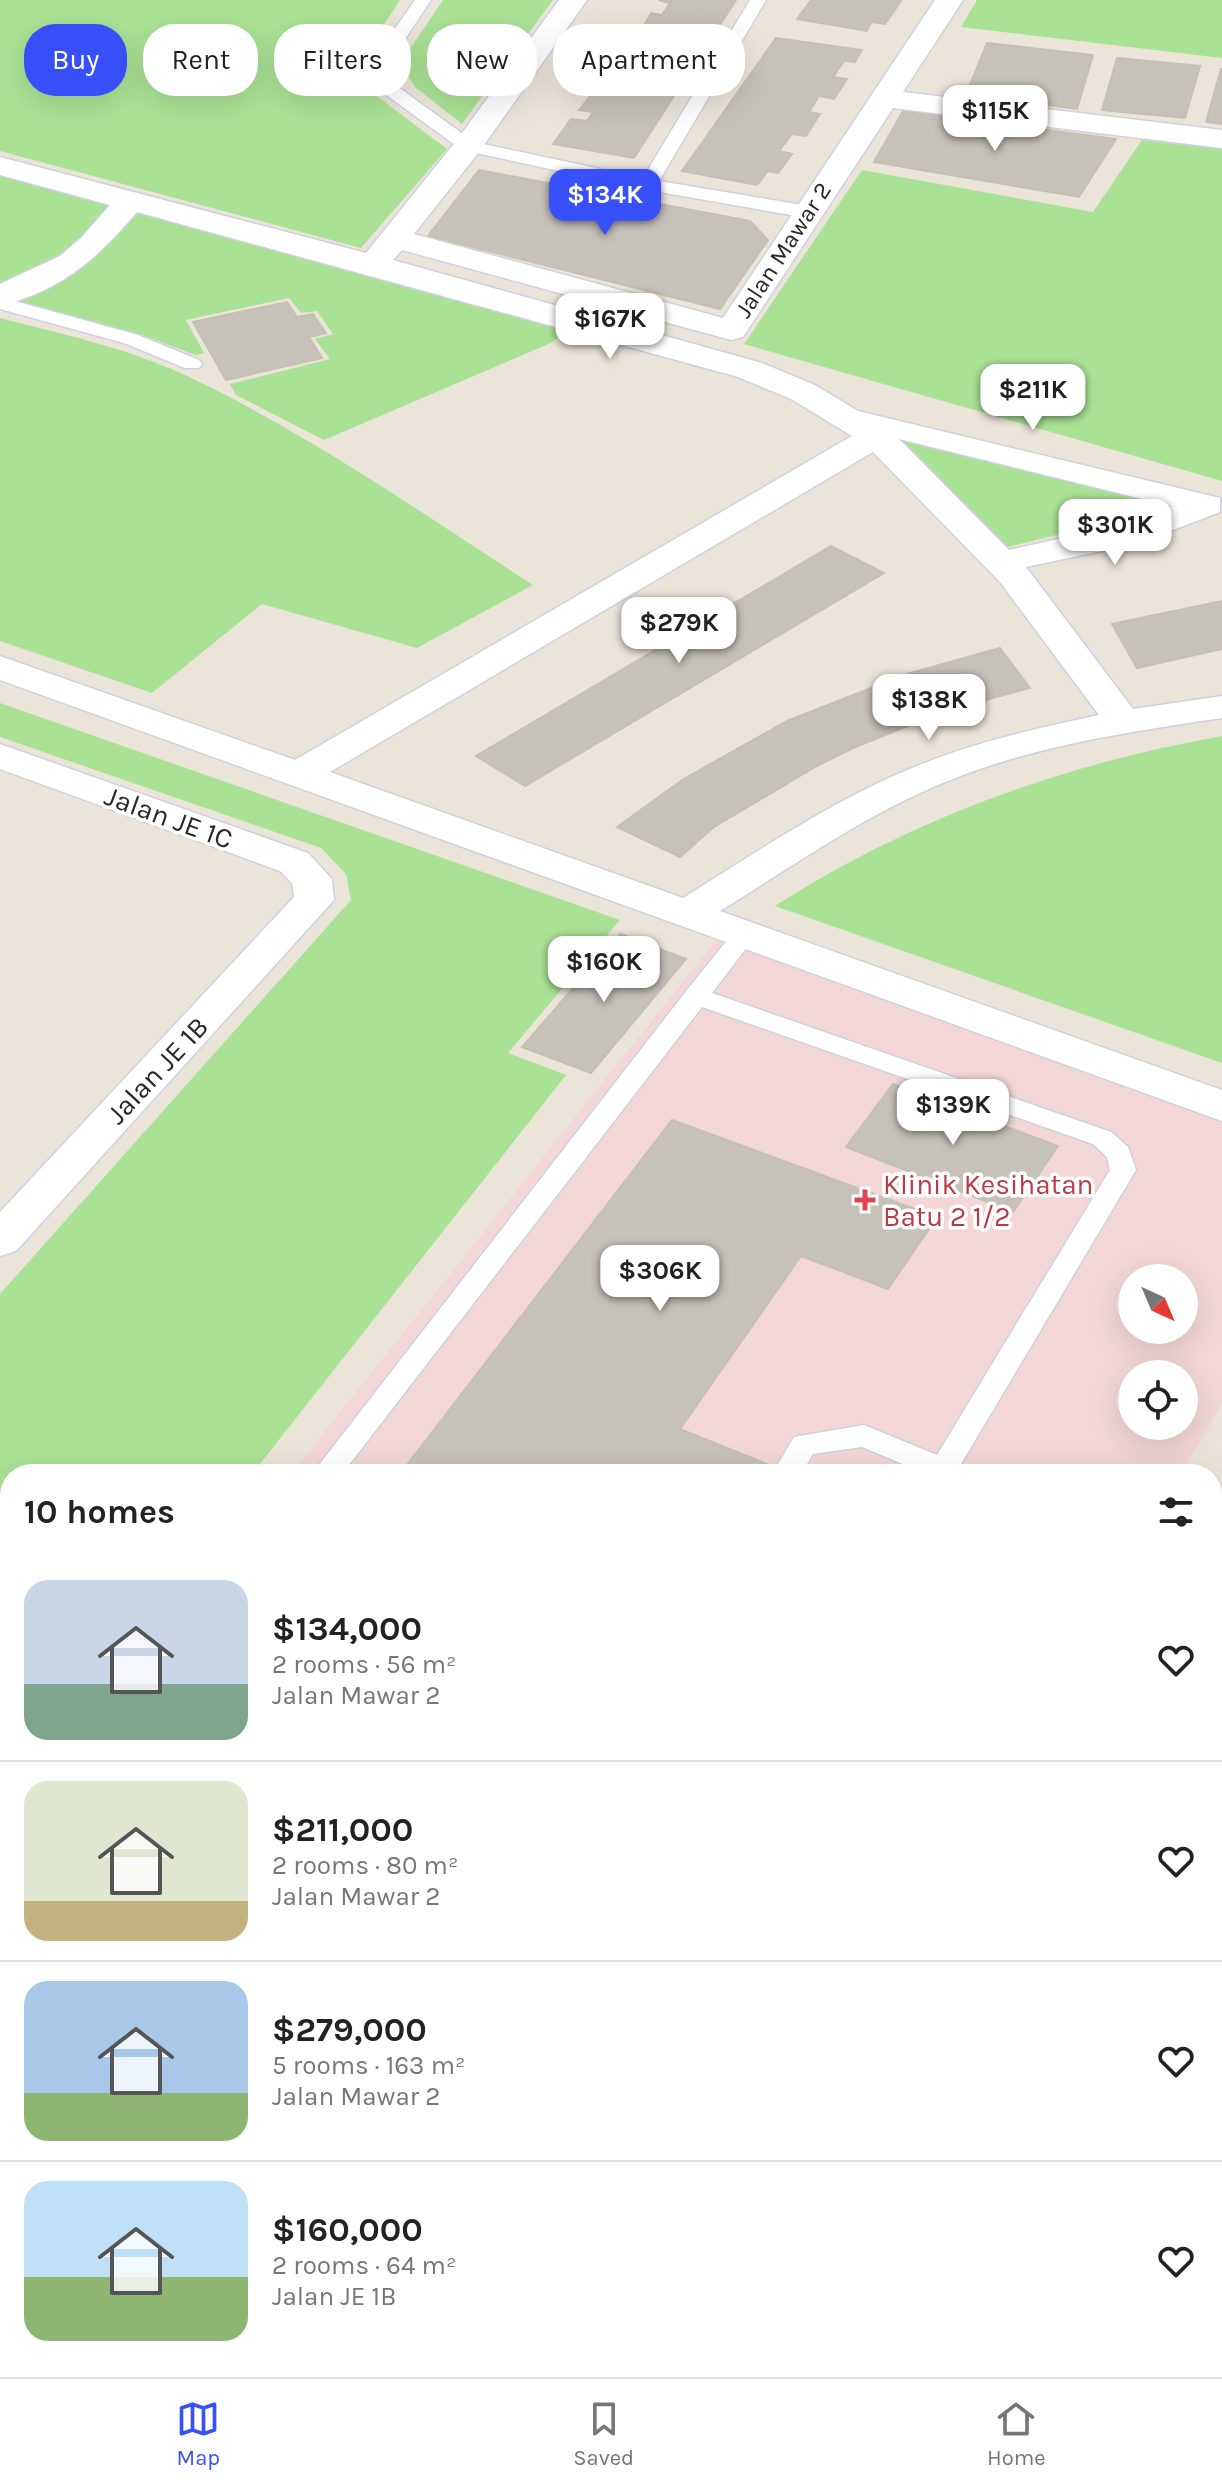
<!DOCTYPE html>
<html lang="en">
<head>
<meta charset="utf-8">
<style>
  :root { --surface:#fff; --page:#f6f6f6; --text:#222; --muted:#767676; --line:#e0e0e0; --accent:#3850f9 }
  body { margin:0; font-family:Karla,sans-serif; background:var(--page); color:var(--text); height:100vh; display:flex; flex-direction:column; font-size:30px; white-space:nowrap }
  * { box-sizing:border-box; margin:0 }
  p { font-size:26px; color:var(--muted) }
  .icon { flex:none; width:44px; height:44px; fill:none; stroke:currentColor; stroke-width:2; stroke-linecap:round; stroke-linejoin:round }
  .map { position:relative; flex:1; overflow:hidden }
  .drawer { position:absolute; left:0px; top:1464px; width:1222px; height:914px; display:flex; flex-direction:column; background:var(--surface); border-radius:32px 32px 0 0; box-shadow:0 8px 32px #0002 }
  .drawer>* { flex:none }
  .top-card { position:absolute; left:24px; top:24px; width:800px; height:72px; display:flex; gap:16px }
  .needle { width:52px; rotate:136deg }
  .buttons { position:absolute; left:1118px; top:1264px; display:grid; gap:16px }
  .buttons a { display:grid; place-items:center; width:80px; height:80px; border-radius:50%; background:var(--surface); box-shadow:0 8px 32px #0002; font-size:40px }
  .price { position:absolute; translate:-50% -68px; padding:0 18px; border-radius:16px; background:#fff; color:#222; font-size:26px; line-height:52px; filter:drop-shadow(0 2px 4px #0008) }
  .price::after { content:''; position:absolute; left:50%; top:48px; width:24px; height:18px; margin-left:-12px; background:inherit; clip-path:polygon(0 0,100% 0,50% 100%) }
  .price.selected { background:var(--accent); color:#fff }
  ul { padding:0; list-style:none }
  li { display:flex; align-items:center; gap:24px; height:200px; padding:0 24px }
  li+li { border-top:2px solid var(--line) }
  li span { display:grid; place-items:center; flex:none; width:224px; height:160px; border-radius:24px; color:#555 }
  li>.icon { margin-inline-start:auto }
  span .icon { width:96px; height:96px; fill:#fffc; stroke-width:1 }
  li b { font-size:34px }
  h2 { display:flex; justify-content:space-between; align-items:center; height:96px; padding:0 24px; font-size:34px }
  .pill { padding:0 28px; border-radius:32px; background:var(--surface); box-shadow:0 8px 32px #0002; font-size:28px; line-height:72px }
  .pill.selected { background:var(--accent); color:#fff }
  .menu { display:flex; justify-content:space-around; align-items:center; height:112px; border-top:2px solid var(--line); background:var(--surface); font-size:22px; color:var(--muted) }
  .menu a { display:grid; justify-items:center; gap:4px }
  .menu .selected { color:var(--accent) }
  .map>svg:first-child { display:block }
  .medical { fill:#f2d7d6; fill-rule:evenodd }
  .green { fill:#aae295 }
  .building { fill:#c6c1b9; stroke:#c6c0b3; stroke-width:2 }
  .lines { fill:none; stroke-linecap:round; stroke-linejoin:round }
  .service-casing { stroke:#cfd1e1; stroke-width:3 }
  .minor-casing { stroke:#cfd1e1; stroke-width:3 }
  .primary-casing { stroke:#c7c7c7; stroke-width:3 }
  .service { fill:#fff; fill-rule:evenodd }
  .minor { fill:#fff; fill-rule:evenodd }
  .primary { fill:#f0d659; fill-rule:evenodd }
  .health-dot { fill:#e0444e; stroke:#fff; stroke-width:3 }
  .labels { text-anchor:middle; stroke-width:7; stroke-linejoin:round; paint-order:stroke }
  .far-street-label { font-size:24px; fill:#282828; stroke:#fff }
  .street-label { font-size:28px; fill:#282828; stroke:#fff }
  .health-label { font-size:28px; fill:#be3a42; stroke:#fff; text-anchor:start }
</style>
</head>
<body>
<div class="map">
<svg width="1222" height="2377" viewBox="0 0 1222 2377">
  <rect width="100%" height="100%" fill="#ebe4d9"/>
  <path class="medical" d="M720 935 1222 1123V1403L1181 1474H291ZM1132 1278H1184V1330H1132ZM1132 1374H1184V1426H1132Z"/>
  <g class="green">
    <path d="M0 0H400L357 66 370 91 447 149 361 248 0 151Z"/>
    <path d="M443 0H553L462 124 415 87 400 64Z"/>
    <path d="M977 0H1222V58L961 27Z"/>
    <path d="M1142 140 1222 149V481L744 344 862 170 1093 212Z"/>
    <path d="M0 172 115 205 59 261 0 290Z"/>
    <path d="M135 208 573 325 551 343 324 440 236 395 230 384 330 359 315 339 333 334 317 311 301 313 289 298 186 320 204 353 195 355 140 334 11 300 76 269 101 250Z"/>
    <path d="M0 318C62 334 127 348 185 375 308 433 420 512 533 585L417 648 262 604 152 693 0 641Z"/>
    <path d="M902 441 1172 506 1008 547Z"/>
    <path d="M0 703 620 920 508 1053 566 1075 252 1474H10V1583L0 1578V1294L351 900 346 874 321 848 0 737Z"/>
    <path d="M1222 736V1063L775 906C910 819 1064 764 1222 736Z"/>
  </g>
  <g class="building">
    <path d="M658 0H736L634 158 553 144 571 119 587 121 593 112 579 110 599 85 612 88 622 73 610 71 628 48 639 49 647 37 638 36 651 13 662 15 670 3Z"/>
    <path d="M811 0H894L901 1 885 24 871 22 867 31 797 19Z"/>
    <path d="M776 38 862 50 855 62 844 61 833 77 847 79 834 99 819 96 809 112 820 114 806 136 792 134 779 151 792 154 778 173 768 171 757 185 682 171Z"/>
    <path d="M987 43 1093 55 1077 109 966 95Z"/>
    <path d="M1117 58 1200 66 1185 118 1102 110Z"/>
    <path d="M1221 69H1222V124L1206 122Z"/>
    <path d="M903 111 1116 139 1079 197 874 162Z"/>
    <path d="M479 170 750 221 768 240 720 309 428 236Z"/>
    <path d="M287 302 297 317 313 314 326 333 309 337 322 358 226 380 193 322Z"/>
    <path d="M831 546 884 573 525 786 476 756Z"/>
    <path d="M1222 601V649L1137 668 1112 624Z"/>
    <path d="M1000 648 1030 688 942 712 853 748 815 767 714 827 680 857 617 827 682 780 787 721 907 674Z"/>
    <path d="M620 934 686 959 591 1073 522 1047Z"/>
    <path d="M893 1084 1058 1146 1013 1212 846 1147Z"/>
    <path d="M672 1120 937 1217 888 1289 801 1256 680 1429 772 1466 766 1474H400Z"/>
  </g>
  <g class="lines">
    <defs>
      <g id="service">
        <path d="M415 0H431L387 66 398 87 474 142 643 178 750 0H766L659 181 808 206 817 212 808 218 648 190 462 150 385 94 369 66Z"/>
        <path d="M0 297 138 335 199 360 202 364 199 368H185L124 343 0 309Z"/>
        <path d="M745 926 753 928 757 934 712 993 1111 1132 1128 1147 1136 1170 955 1474H927L862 1447 813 1454 801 1474H772L794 1437 864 1425 937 1455 1110 1170 1107 1157 1093 1144 702 1007 342 1474H312L687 990 737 928Z"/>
        <path d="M1212 1563 1222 1566V1589L1212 1586Z"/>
        <path d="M0 2048 10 2052V2087L0 2083Z"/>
        <path d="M397 2368H448L452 2377H401Z"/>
      </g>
      <g id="minor">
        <path d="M559 0H587L479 152 414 234 723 318 935 0H963L903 92 1222 130V148L893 108 743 337 731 340 402 250 393 260 762 363 815 385 858 411 1220 498V512L1139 543 1026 567 1133 709 1222 696V718C1128 732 1031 746 943 783 863 816 793 866 720 911L1222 1090V1121L0 680V656L295 760 852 436 791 399 738 377 137 212C97 259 62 290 0 306V284L60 256 81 238 110 205 0 175V157L366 253 457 140ZM899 439 1171 506 1116 526 1009 550ZM873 452 1000 582 1099 715C1038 728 975 742 917 766 834 799 759 851 683 898L330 772Z"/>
        <path d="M0 744 308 853 332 879 334 900 16 1251 0 1256V1212L294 897 292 883 280 871 0 769Z"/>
        <path d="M0 1609 10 1612V1654L0 1651Z"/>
        <path d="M1212 2304 1222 2307V2363L1212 2360Z"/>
      </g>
      <g id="primary">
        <path d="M1222 1590V1646L1212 1649V1594Z"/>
        <path d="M1222 1890V1952L1212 1955V1894Z"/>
        <path d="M787 2368H847L843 2377H783Z"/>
        <path d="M965 2368H1025L1021 2377H961Z"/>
      </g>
    </defs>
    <use href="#service" class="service-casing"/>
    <use href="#minor" class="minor-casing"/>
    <use href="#primary" class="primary-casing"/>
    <use href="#service" class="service"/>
    <use href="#minor" class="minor"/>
    <use href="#primary" class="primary"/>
  </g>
  <path class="health-dot" d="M861 1188h8v8h8v8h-8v8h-8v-8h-8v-8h8z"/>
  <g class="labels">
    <g class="far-street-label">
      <text transform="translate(783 250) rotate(-57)" y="8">Jalan Mawar 2</text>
    </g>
    <g class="street-label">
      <text transform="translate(169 817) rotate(20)" y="10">Jalan JE 1C</text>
      <text transform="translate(157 1070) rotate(-47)" y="10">Jalan JE 1B</text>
    </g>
    <g class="health-label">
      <text x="883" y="1194">Klinik Kesihatan<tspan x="883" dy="32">Batu 2 1/2</tspan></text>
    </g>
  </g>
</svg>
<div class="buttons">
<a><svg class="needle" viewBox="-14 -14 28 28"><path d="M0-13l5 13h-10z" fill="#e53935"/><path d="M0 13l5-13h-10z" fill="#767676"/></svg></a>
<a><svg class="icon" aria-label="locate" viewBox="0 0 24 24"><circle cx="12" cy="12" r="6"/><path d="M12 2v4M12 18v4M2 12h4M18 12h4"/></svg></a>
</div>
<b class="price" style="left:995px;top:153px">$115K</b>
<b class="price selected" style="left:605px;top:237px">$134K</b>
<b class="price" style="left:610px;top:361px">$167K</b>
<b class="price" style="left:1033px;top:432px">$211K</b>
<b class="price" style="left:1115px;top:567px">$301K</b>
<b class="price" style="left:679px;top:665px">$279K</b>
<b class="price" style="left:929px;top:742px">$138K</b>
<b class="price" style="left:604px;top:1004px">$160K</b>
<b class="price" style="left:953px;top:1147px">$139K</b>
<b class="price" style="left:660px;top:1313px">$306K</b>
<div class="top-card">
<a class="pill selected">Buy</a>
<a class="pill">Rent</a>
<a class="pill">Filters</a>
<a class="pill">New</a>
<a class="pill">Apartment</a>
</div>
<section class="drawer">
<h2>10 homes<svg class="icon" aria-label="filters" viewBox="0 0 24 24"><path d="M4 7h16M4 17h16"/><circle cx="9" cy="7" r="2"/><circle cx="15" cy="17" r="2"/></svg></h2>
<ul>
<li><span style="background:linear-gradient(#c9d6e8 65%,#7fa58c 0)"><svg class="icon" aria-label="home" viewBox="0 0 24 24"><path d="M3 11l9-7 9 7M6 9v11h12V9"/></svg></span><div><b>$134,000</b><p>2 rooms · 56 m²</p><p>Jalan Mawar 2</p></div><svg class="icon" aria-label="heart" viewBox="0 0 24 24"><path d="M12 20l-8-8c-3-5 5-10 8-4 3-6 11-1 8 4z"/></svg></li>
<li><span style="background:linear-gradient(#dfe7d0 75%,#c2b280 0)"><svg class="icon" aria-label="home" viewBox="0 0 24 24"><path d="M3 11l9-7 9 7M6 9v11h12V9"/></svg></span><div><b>$211,000</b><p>2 rooms · 80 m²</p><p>Jalan Mawar 2</p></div><svg class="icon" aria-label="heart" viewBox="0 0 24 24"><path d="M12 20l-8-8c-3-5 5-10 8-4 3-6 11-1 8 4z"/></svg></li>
<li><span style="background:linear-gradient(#a9c7e8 70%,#8fb573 0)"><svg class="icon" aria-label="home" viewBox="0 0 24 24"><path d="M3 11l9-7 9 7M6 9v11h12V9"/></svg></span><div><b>$279,000</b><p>5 rooms · 163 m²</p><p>Jalan Mawar 2</p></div><svg class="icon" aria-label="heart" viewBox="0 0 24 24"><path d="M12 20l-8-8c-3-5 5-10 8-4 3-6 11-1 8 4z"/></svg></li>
<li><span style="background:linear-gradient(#bfe0f5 60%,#8fb573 0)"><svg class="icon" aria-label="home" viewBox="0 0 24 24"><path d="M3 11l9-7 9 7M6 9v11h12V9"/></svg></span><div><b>$160,000</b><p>2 rooms · 64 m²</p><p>Jalan JE 1B</p></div><svg class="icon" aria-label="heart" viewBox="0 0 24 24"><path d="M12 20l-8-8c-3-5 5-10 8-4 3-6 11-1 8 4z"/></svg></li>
</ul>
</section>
</div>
<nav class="menu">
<a class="selected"><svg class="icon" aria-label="map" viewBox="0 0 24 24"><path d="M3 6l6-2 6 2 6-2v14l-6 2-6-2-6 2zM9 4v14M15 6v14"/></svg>Map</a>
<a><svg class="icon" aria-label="saved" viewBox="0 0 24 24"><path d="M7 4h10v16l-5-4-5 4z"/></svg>Saved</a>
<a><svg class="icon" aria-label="home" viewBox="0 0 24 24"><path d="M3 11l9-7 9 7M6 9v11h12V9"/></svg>Home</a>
</nav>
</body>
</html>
